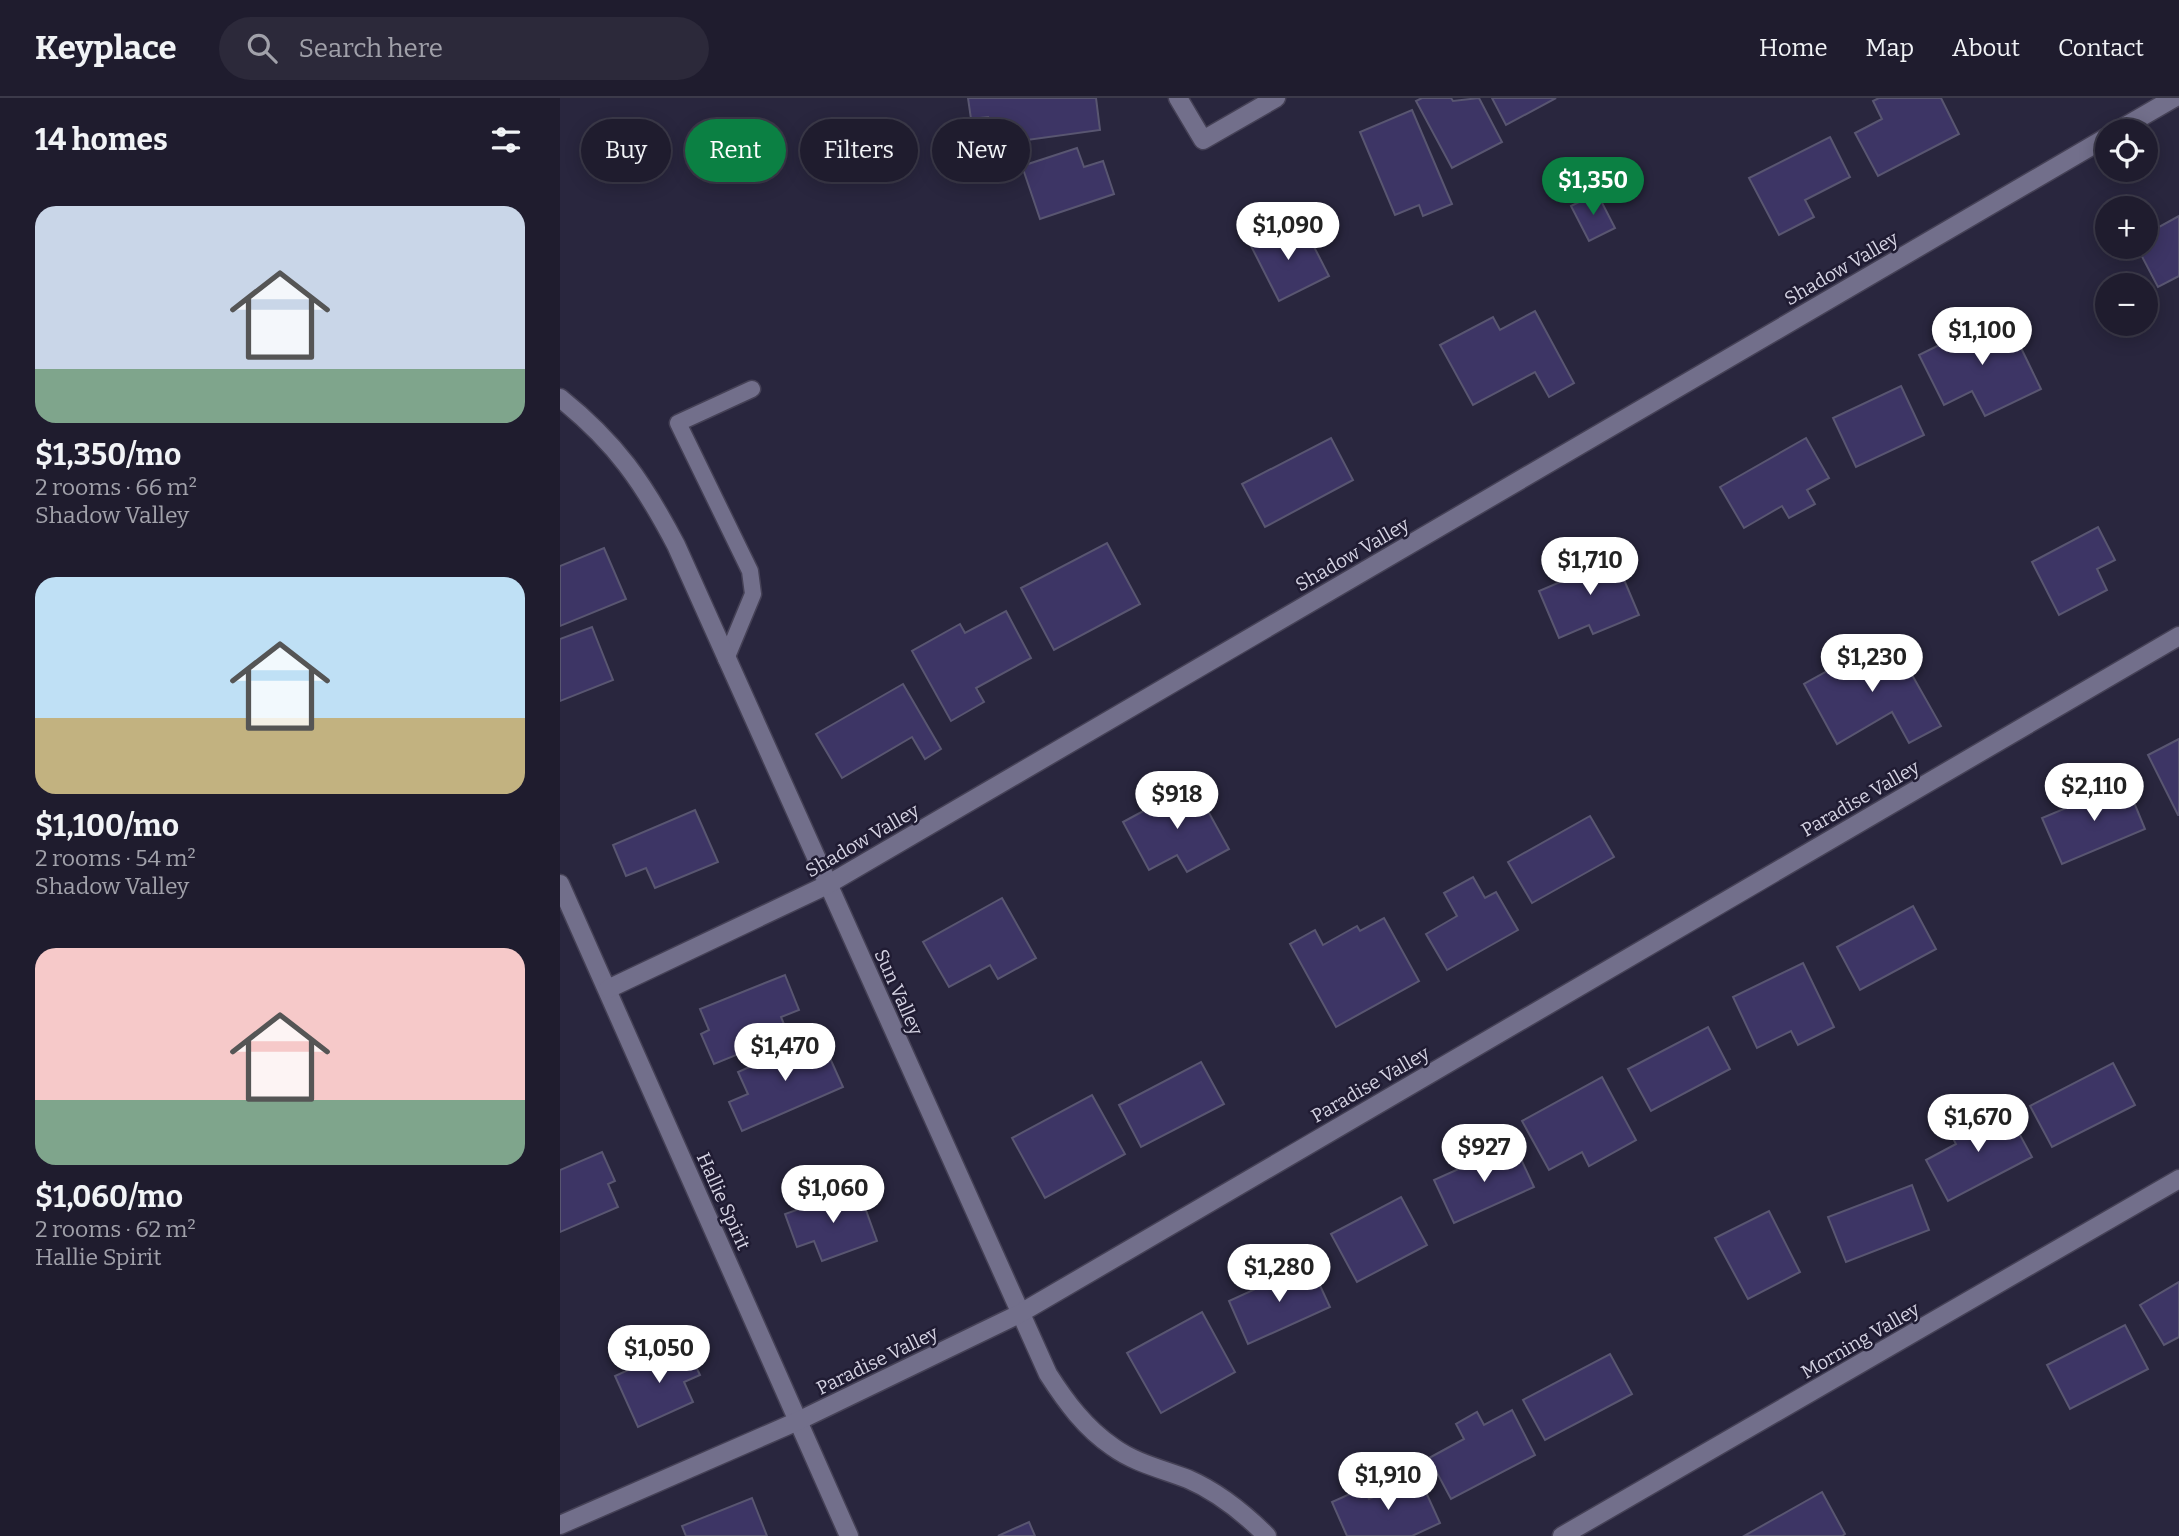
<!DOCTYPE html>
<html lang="en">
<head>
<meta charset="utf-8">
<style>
  :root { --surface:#1f1c2e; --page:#2c293a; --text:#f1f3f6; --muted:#a1a1aa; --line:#3c3a4a; --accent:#0b8043 }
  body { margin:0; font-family:Bitter,serif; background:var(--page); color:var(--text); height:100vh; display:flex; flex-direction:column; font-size:26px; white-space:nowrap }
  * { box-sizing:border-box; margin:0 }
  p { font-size:23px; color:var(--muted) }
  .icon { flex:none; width:38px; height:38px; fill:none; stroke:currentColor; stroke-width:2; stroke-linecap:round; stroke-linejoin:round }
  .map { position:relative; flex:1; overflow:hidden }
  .sheet { display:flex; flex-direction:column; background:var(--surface); width:560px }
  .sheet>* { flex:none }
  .hud { position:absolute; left:21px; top:21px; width:665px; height:63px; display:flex; gap:14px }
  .controls { position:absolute; left:1535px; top:21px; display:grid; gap:14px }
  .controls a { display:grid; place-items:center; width:63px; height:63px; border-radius:50%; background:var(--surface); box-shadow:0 4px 18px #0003,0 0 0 2px var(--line); font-size:35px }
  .price { position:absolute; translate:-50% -60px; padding:0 16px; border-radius:24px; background:#fff; color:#222; font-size:23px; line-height:46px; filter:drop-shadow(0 2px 4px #0008) }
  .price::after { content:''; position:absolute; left:50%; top:42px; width:21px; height:16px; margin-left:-10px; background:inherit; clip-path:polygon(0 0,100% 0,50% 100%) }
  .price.active { background:var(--accent); color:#fff }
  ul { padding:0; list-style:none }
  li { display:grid; align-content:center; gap:14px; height:371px; padding:0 35px }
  li span { display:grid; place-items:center; height:217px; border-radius:21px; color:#555 }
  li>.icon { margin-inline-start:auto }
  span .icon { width:126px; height:126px; fill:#fffc; stroke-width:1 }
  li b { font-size:30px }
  h2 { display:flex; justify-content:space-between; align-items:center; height:84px; padding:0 35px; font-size:30px }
  .chip { padding:0 24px; border-radius:32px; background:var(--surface); box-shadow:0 4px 18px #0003,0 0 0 2px var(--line); font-size:24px; line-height:63px }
  .chip.active { background:var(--accent); color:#fff }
  header { display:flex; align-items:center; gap:42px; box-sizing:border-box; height:98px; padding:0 35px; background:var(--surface); border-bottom:2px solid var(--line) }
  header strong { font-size:33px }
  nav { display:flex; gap:38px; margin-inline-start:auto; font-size:24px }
  .search { width:490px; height:63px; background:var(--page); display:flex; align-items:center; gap:18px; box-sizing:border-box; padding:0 24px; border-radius:38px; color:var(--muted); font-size:26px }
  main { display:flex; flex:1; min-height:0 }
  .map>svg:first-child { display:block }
  .building { fill:#3d3565; stroke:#595671; stroke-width:2 }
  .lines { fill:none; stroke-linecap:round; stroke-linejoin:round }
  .lane-casing { stroke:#454156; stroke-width:19 }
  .street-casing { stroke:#454156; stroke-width:21 }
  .lane { stroke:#726f8b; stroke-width:16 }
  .street { stroke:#726f8b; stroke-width:18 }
  .labels { text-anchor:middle; stroke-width:5; stroke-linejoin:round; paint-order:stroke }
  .street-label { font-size:19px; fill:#d5d3e3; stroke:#201c33 }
</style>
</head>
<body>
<header>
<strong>Keyplace</strong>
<div class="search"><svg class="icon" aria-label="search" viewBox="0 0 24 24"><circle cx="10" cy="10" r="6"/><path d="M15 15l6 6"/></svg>Search here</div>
<nav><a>Home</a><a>Map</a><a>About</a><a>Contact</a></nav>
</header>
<main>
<section class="sheet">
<h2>14 homes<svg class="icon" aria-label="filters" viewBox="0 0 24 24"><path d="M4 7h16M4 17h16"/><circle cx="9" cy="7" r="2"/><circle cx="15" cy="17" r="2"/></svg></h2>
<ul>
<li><span style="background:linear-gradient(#c9d6e8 75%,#7fa58c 0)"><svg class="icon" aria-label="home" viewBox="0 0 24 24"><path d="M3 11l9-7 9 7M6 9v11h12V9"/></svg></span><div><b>$1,350/mo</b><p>2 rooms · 66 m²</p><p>Shadow Valley</p></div></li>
<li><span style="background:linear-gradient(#bfe0f5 65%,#c2b280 0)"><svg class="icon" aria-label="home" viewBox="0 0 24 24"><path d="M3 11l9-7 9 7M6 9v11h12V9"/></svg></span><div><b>$1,100/mo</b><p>2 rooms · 54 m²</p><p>Shadow Valley</p></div></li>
<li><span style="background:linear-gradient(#f6c9c9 70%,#7fa58c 0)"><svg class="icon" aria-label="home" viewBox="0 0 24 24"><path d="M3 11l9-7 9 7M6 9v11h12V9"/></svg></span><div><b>$1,060/mo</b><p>2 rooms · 62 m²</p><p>Hallie Spirit</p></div></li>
</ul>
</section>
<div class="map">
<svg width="1619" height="1438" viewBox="0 0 1619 1438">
  <rect width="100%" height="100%" fill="#29263e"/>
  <g class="building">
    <path d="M408 0H536L540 32 431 47 428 19 411 21Z"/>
    <path d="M862 0H891L893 3 919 0 942 44 892 70 856 3Z"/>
    <path d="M932 0H996L946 27Z"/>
    <path d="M1319 0H1381L1399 36 1318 78 1295 35 1322 21 1313 3Z"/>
    <path d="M852 12 892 106 863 118 859 107 835 117 800 34Z"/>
    <path d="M1270 39 1290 79 1245 102 1254 119 1219 137 1189 80Z"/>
    <path d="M517 50 524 69 543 63 554 96 480 121 462 68Z"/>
    <path d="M1037 95 1055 130 1029 143 1011 108Z"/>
    <path d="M1619 118V178L1598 189 1577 149H1586V136Z"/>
    <path d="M719 127 730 149 749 139 769 178 719 203 688 142Z"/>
    <path d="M975 213 1014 285 989 299 975 274 913 307 880 247 933 219 940 232Z"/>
    <path d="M1444 215 1481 291 1425 318 1412 293 1384 307 1359 257Z"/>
    <path d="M1341 288 1364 337 1296 369 1273 320Z"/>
    <path d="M771 340 793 382 705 429 682 386Z"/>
    <path d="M1246 340 1269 380 1247 392 1255 406 1229 420 1222 408 1184 430 1160 389Z"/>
    <path d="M1538 429 1555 462 1537 471 1547 492 1499 517 1472 464Z"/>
    <path d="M547 445 580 506 494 552 461 490Z"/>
    <path d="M44 450 66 501 0 528V468Z"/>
    <path d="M1051 451 1079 517 1033 536 1029 527 999 540 979 493 1005 482 1000 472Z"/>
    <path d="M446 513 471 560 416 590 424 604 391 623 352 553 400 526 405 535Z"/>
    <path d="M32 529 53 582 0 603V541Z"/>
    <path d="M1330 538 1381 628 1349 645 1332 614 1277 646 1244 586Z"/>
    <path d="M343 586 381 651 365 661 352 639 282 680 256 636Z"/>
    <path d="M1619 641V717H1618L1588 657Z"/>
    <path d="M1566 685 1585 731 1502 766 1482 720Z"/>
    <path d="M633 686 669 751 627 774 617 757 589 772 563 724Z"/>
    <path d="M135 712 158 764 95 790 86 770 66 778 53 747Z"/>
    <path d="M1030 718 1054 759 972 805 948 764Z"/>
    <path d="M913 779 925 800 936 794 958 832 887 872 866 836 897 818 884 795Z"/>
    <path d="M442 800 476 860 438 881 430 867 389 889 363 844Z"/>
    <path d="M1353 808 1376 851 1300 892 1277 849Z"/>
    <path d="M824 820 859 883 776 929 730 846 755 832 763 847 797 828 800 833Z"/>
    <path d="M1243 865 1274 929 1238 947 1231 933 1197 950 1173 899Z"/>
    <path d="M225 877 239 912 221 919 228 936 154 966 141 936 149 932 140 911Z"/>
    <path d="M1148 929 1170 971 1091 1013 1068 971Z"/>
    <path d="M260 938 283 989 182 1033 169 1004 188 996 178 974Z"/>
    <path d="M641 964 664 1006 581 1049 559 1007Z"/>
    <path d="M1553 965 1575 1007 1492 1049 1470 1008Z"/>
    <path d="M1042 979 1076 1042 1029 1068 1022 1054 989 1072 962 1023Z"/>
    <path d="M532 997 565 1056 485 1100 452 1040Z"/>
    <path d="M1414 1014 1421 1029 1448 1015 1472 1059 1388 1103 1366 1062 1396 1046 1387 1029Z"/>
    <path d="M954 1046 974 1089 894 1125 874 1082Z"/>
    <path d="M42 1054 55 1083 48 1086 58 1109 0 1134V1072Z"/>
    <path d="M1352 1087 1369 1132 1286 1164 1268 1119Z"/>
    <path d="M298 1090 317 1143 262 1163 254 1143 237 1149 225 1116Z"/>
    <path d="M841 1099 867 1147 797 1184 771 1136Z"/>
    <path d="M1209 1113 1240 1174 1188 1201 1155 1140Z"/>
    <path d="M750 1166 770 1209 688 1246 669 1203Z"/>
    <path d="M1619 1184V1239L1604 1247 1580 1207Z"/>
    <path d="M642 1214 675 1274 601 1315 567 1255Z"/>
    <path d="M1565 1227 1588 1271 1510 1311 1487 1267Z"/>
    <path d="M125 1246 140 1277 124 1284 133 1304 78 1329 55 1278Z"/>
    <path d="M1050 1256 1072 1296 985 1342 963 1302Z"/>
    <path d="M952 1312 975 1357 891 1401 869 1360 904 1341 896 1326 917 1314 924 1327Z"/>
    <path d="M859 1379 880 1425 852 1438H787L772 1404 803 1390 809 1401Z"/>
    <path d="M1262 1394 1285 1436 1282 1438H1184Z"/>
    <path d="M192 1400 207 1438H126L122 1428Z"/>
    <path d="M469 1424 475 1438H438Z"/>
  </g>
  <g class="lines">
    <defs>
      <path id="lane" d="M166 561 193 496 190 473 118 325 192 291"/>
      <g id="street">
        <path d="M618 0 643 42 716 0"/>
        <path d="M1557 33 1614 0"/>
        <path d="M0 300C56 345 83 384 116 447L488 1276C506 1304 525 1330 553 1349 575 1365 602 1371 628 1381 658 1394 684 1415 707 1438"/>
        <path d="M0 786 289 1438"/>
        <path d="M48 891 267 787 1547 39"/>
        <path d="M0 1427 238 1323 459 1216 1619 538"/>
        <path d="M1002 1438 1619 1081"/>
      </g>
    </defs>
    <use href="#lane" class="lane-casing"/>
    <use href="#street" class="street-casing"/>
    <use href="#lane" class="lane"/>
    <use href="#street" class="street"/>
  </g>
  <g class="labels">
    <g class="street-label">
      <text transform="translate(1281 170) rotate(-30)" y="7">Shadow Valley</text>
      <text transform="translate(792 456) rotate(-30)" y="7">Shadow Valley</text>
      <text transform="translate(1300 700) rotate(-30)" y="7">Paradise Valley</text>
      <text transform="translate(302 742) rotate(-30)" y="7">Shadow Valley</text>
      <text transform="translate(339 894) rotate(66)" y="7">Sun Valley</text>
      <text transform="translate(810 986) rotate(-30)" y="7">Paradise Valley</text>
      <text transform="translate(164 1103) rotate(66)" y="7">Hallie Spirit</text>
      <text transform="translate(1300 1242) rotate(-30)" y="7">Morning Valley</text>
      <text transform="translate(317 1262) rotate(-26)" y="7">Paradise Valley</text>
    </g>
  </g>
</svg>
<div class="controls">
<a><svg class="icon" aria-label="locate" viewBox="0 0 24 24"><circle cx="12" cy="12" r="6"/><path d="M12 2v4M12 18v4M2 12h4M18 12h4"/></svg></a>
<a>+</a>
<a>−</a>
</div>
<b class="price active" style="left:1033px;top:119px">$1,350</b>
<b class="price" style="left:728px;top:164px">$1,090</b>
<b class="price" style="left:1422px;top:269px">$1,100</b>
<b class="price" style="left:1030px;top:499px">$1,710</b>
<b class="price" style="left:1312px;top:596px">$1,230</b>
<b class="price" style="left:1534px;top:725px">$2,110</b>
<b class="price" style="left:617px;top:733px">$918</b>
<b class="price" style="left:225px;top:985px">$1,470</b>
<b class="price" style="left:1418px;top:1056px">$1,670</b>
<b class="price" style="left:924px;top:1086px">$927</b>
<b class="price" style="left:273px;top:1127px">$1,060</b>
<b class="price" style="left:719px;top:1206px">$1,280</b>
<b class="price" style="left:99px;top:1287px">$1,050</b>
<b class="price" style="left:828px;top:1414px">$1,910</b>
<div class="hud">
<a class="chip">Buy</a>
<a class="chip active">Rent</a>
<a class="chip">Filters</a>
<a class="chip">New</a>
</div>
</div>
</main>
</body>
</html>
